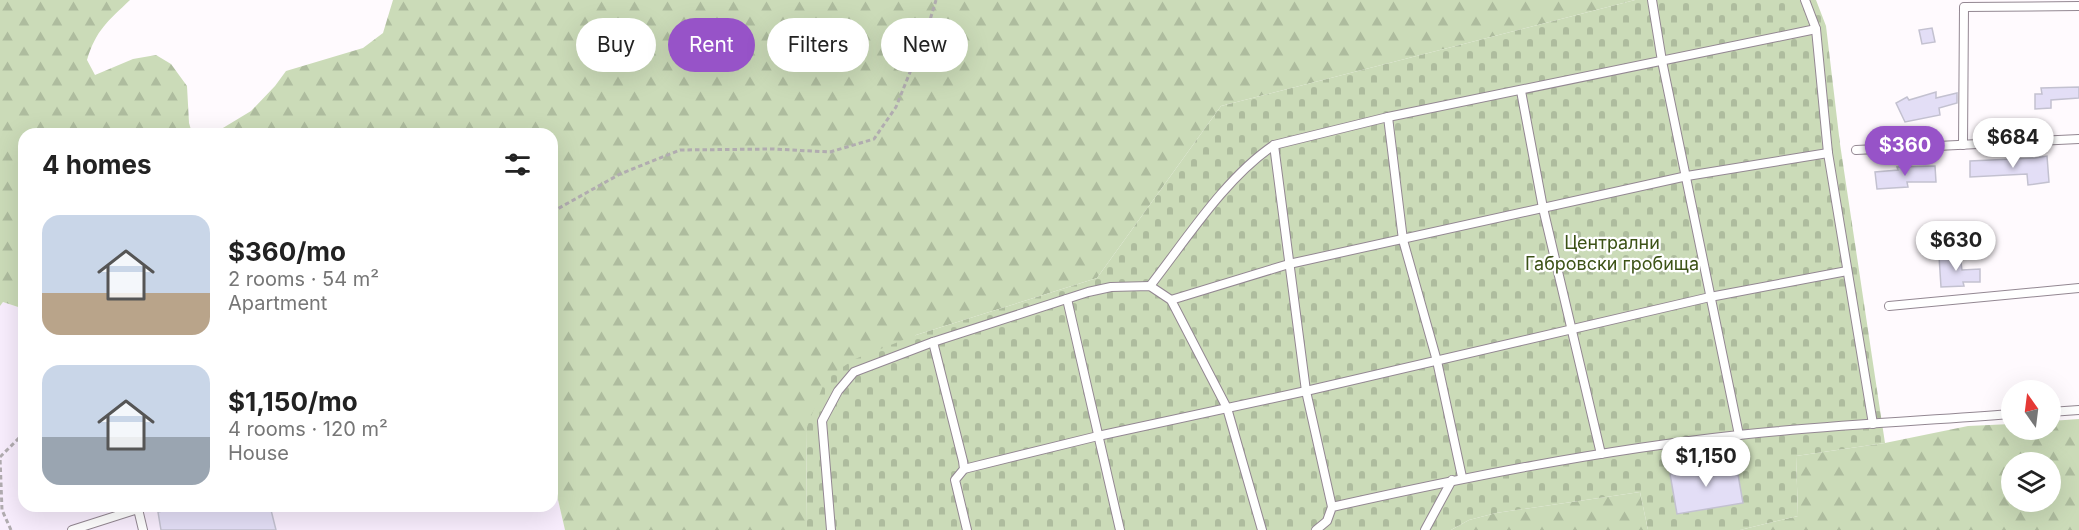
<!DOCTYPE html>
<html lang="en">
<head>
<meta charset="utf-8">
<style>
  :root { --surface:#fff; --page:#f2f2f2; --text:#222; --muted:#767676; --accent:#9753c8 }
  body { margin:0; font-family:Inter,sans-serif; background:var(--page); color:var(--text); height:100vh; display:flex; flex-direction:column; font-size:22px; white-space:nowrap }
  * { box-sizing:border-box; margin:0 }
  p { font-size:20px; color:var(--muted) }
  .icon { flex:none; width:33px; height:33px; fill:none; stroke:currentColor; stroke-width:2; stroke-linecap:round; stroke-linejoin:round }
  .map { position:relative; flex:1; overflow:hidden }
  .side { position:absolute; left:18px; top:128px; width:540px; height:384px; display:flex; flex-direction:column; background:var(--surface); border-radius:18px; box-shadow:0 6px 24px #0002 }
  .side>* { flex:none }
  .top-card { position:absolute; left:576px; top:18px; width:570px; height:54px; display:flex; gap:12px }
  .needle { width:39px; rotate:346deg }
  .controls { position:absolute; left:2001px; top:380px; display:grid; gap:12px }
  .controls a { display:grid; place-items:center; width:60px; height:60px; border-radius:50%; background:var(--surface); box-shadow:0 6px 24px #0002; font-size:30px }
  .price { position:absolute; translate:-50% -51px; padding:0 14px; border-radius:21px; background:#fff; color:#222; font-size:20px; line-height:39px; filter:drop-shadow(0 2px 3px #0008) }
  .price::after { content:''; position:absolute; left:50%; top:36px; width:18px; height:14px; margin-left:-9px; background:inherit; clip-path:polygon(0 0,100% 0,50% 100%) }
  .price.selected { background:var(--accent); color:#fff }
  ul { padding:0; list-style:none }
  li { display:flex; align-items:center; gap:18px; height:150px; padding:0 24px }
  li span { display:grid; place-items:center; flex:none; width:168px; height:120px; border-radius:18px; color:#555 }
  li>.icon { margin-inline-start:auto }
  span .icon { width:72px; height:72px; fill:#fffc; stroke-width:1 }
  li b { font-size:26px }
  h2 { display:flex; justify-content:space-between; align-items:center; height:72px; padding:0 24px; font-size:26px }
  .tag { padding:0 21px; border-radius:27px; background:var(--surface); box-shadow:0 6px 24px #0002; font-size:21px; line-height:54px }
  .tag.selected { background:var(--accent); color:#fff }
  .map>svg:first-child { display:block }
  .industrial { fill:#f8edfd }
  .forest { fill:url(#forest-firs); fill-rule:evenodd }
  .cemetery { fill:url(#cemetery-stones) }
  .building { fill:#e3def6; stroke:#c3c1d0; stroke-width:1.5 }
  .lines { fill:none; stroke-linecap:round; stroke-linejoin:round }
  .lane-casing { stroke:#938792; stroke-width:10 }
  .path { stroke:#b1acb0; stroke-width:3; stroke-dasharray:4.5 3; stroke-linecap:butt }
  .lane { stroke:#fff; stroke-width:8 }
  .labels { text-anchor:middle; stroke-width:4.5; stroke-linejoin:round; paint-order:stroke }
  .park-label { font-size:18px; fill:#3c5216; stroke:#fff }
</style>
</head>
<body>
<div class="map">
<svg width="2079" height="530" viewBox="0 0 2079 530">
  <defs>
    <pattern id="forest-firs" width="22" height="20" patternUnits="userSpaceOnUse" patternTransform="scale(1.5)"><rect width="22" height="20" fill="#cbdbb8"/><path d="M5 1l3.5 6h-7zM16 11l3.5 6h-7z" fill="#aebc9e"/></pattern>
    <pattern id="cemetery-stones" width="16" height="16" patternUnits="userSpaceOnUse" patternTransform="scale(1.5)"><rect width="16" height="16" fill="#cbdbb8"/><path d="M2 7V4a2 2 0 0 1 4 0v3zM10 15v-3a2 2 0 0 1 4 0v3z" fill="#aebc9e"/></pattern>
  </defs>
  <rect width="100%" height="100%" fill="#fffafe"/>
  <path class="industrial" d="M3 302 24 309V506H552V474L565 530H0V306Z"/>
  <g class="forest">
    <path d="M0 0H130C108 21 96 30 87 60L95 75 133 59 156 55 171 64 187 86 189 123 192 133 24 134V309L3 302 0 306Z"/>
    <path d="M393 0H1635L1221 106 1097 278 916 335 807 427 806 530H565L552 474V134H213L251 111 275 86 286 71 363 48 383 33Z"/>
    <path d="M2079 419V530H1740L1798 516 1796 456 1885 443 1968 426 2011 424 2012 429H2050L2051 421ZM2012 462H2050V501H2012Z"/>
    <path d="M1640 492 1648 530H1451L1469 520 1496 513Z"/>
  </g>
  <path class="cemetery" d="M1635 0H1816L1826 26 1840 144 1885 443 1796 456 1798 516 1740 530H1648L1640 492 1496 513 1469 520 1451 530H806L807 427 826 378 855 359 916 335 1097 278 1221 106Z"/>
  <g class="building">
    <path d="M1932 28 1935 42 1922 44 1919 30Z"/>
    <path d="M2079 87V98L2051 100V108L2035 109V94H2042L2041 88Z"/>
    <path d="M1936 92V98L1957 93V103L1939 108 1940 115 1905 122 1896 103 1907 97 1909 100Z"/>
    <path d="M2047 156 2049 182 2028 185 2027 174 1970 177V161L2035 158Z"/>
    <path d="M1935 166 1936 182H1907L1908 187 1877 189 1875 172 1898 170 1897 167Z"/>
    <path d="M1960 255 1962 270 1980 269V282H1963L1964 286 1941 287 1939 256Z"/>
    <path d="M1736 463 1743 503 1677 514 1670 474Z"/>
    <path d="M162 506H270L276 530H161L158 512 163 511Z"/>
  </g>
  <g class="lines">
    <defs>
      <g id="lane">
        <path d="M1652 0 1662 61 1739 435"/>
        <path d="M1805 0 1816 29 1828 153 1873 424"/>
        <path d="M1521 91 1543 208 1601 454"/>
        <path d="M1388 117 1403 240 1437 361 1462 477"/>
        <path d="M1274 145 1306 391 1332 507"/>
        <path d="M1963 145 1964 7 2079 6"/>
        <path d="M1856 150 2079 139"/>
        <path d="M1150 286C1186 240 1225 178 1274 145L1388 117 1816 29"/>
        <path d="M1067 299 1120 530"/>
        <path d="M1171 300 1289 264 1687 176 1828 153"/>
        <path d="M1889 306 2079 288"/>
        <path d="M2050 412 2079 410"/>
        <path d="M964 469 1098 436 1306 391 1710 297 1847 271"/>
        <path d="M72 530 138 509 143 530"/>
        <path d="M831 530 822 421 838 391 854 372 933 342"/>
        <path d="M967 530 955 480 964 469 963 461 933 342 1088 292 1111 287 1150 286 1171 300 1227 408 1262 530"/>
        <path d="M1316 530 1327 521 1332 507C1466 477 1602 450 1739 435 1830 425 1921 421 2012 414"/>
        <path d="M1425 530 1452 480"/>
      </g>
    </defs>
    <use href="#lane" class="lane-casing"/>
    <g class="path">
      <path d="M552 212 620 174 680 150 774 149 830 152 874 139 896 107 927 30 936 0"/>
      <path d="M11 530 2 510 0 457 24 433"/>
    </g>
    <use href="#lane" class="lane"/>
  </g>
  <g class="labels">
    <g class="park-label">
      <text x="1612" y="249">Централни<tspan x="1612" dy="21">Габровски гробища</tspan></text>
    </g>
  </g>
</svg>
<div class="controls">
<a><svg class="needle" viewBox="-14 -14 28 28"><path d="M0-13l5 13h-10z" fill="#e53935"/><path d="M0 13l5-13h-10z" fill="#767676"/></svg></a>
<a><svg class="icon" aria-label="layers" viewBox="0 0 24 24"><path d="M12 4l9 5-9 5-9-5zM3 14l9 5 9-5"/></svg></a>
</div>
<b class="price" style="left:2013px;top:169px">$684</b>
<b class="price selected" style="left:1905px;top:177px">$360</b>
<b class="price" style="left:1956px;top:272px">$630</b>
<b class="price" style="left:1706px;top:488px">$1,150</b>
<div class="top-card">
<a class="tag">Buy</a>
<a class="tag selected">Rent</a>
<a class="tag">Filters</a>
<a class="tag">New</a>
</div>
<section class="side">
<h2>4 homes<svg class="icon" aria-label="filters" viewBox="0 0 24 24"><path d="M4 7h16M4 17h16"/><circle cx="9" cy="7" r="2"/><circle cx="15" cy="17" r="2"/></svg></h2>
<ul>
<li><span style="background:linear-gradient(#c9d6e8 65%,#b9a48a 0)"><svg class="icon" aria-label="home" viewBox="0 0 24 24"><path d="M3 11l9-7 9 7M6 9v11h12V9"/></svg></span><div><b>$360/mo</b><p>2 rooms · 54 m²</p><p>Apartment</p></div></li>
<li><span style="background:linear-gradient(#c9d6e8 60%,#9aa5b1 0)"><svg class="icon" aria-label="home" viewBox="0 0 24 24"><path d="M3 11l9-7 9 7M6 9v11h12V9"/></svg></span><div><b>$1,150/mo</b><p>4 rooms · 120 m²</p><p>House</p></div></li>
</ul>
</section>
</div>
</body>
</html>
